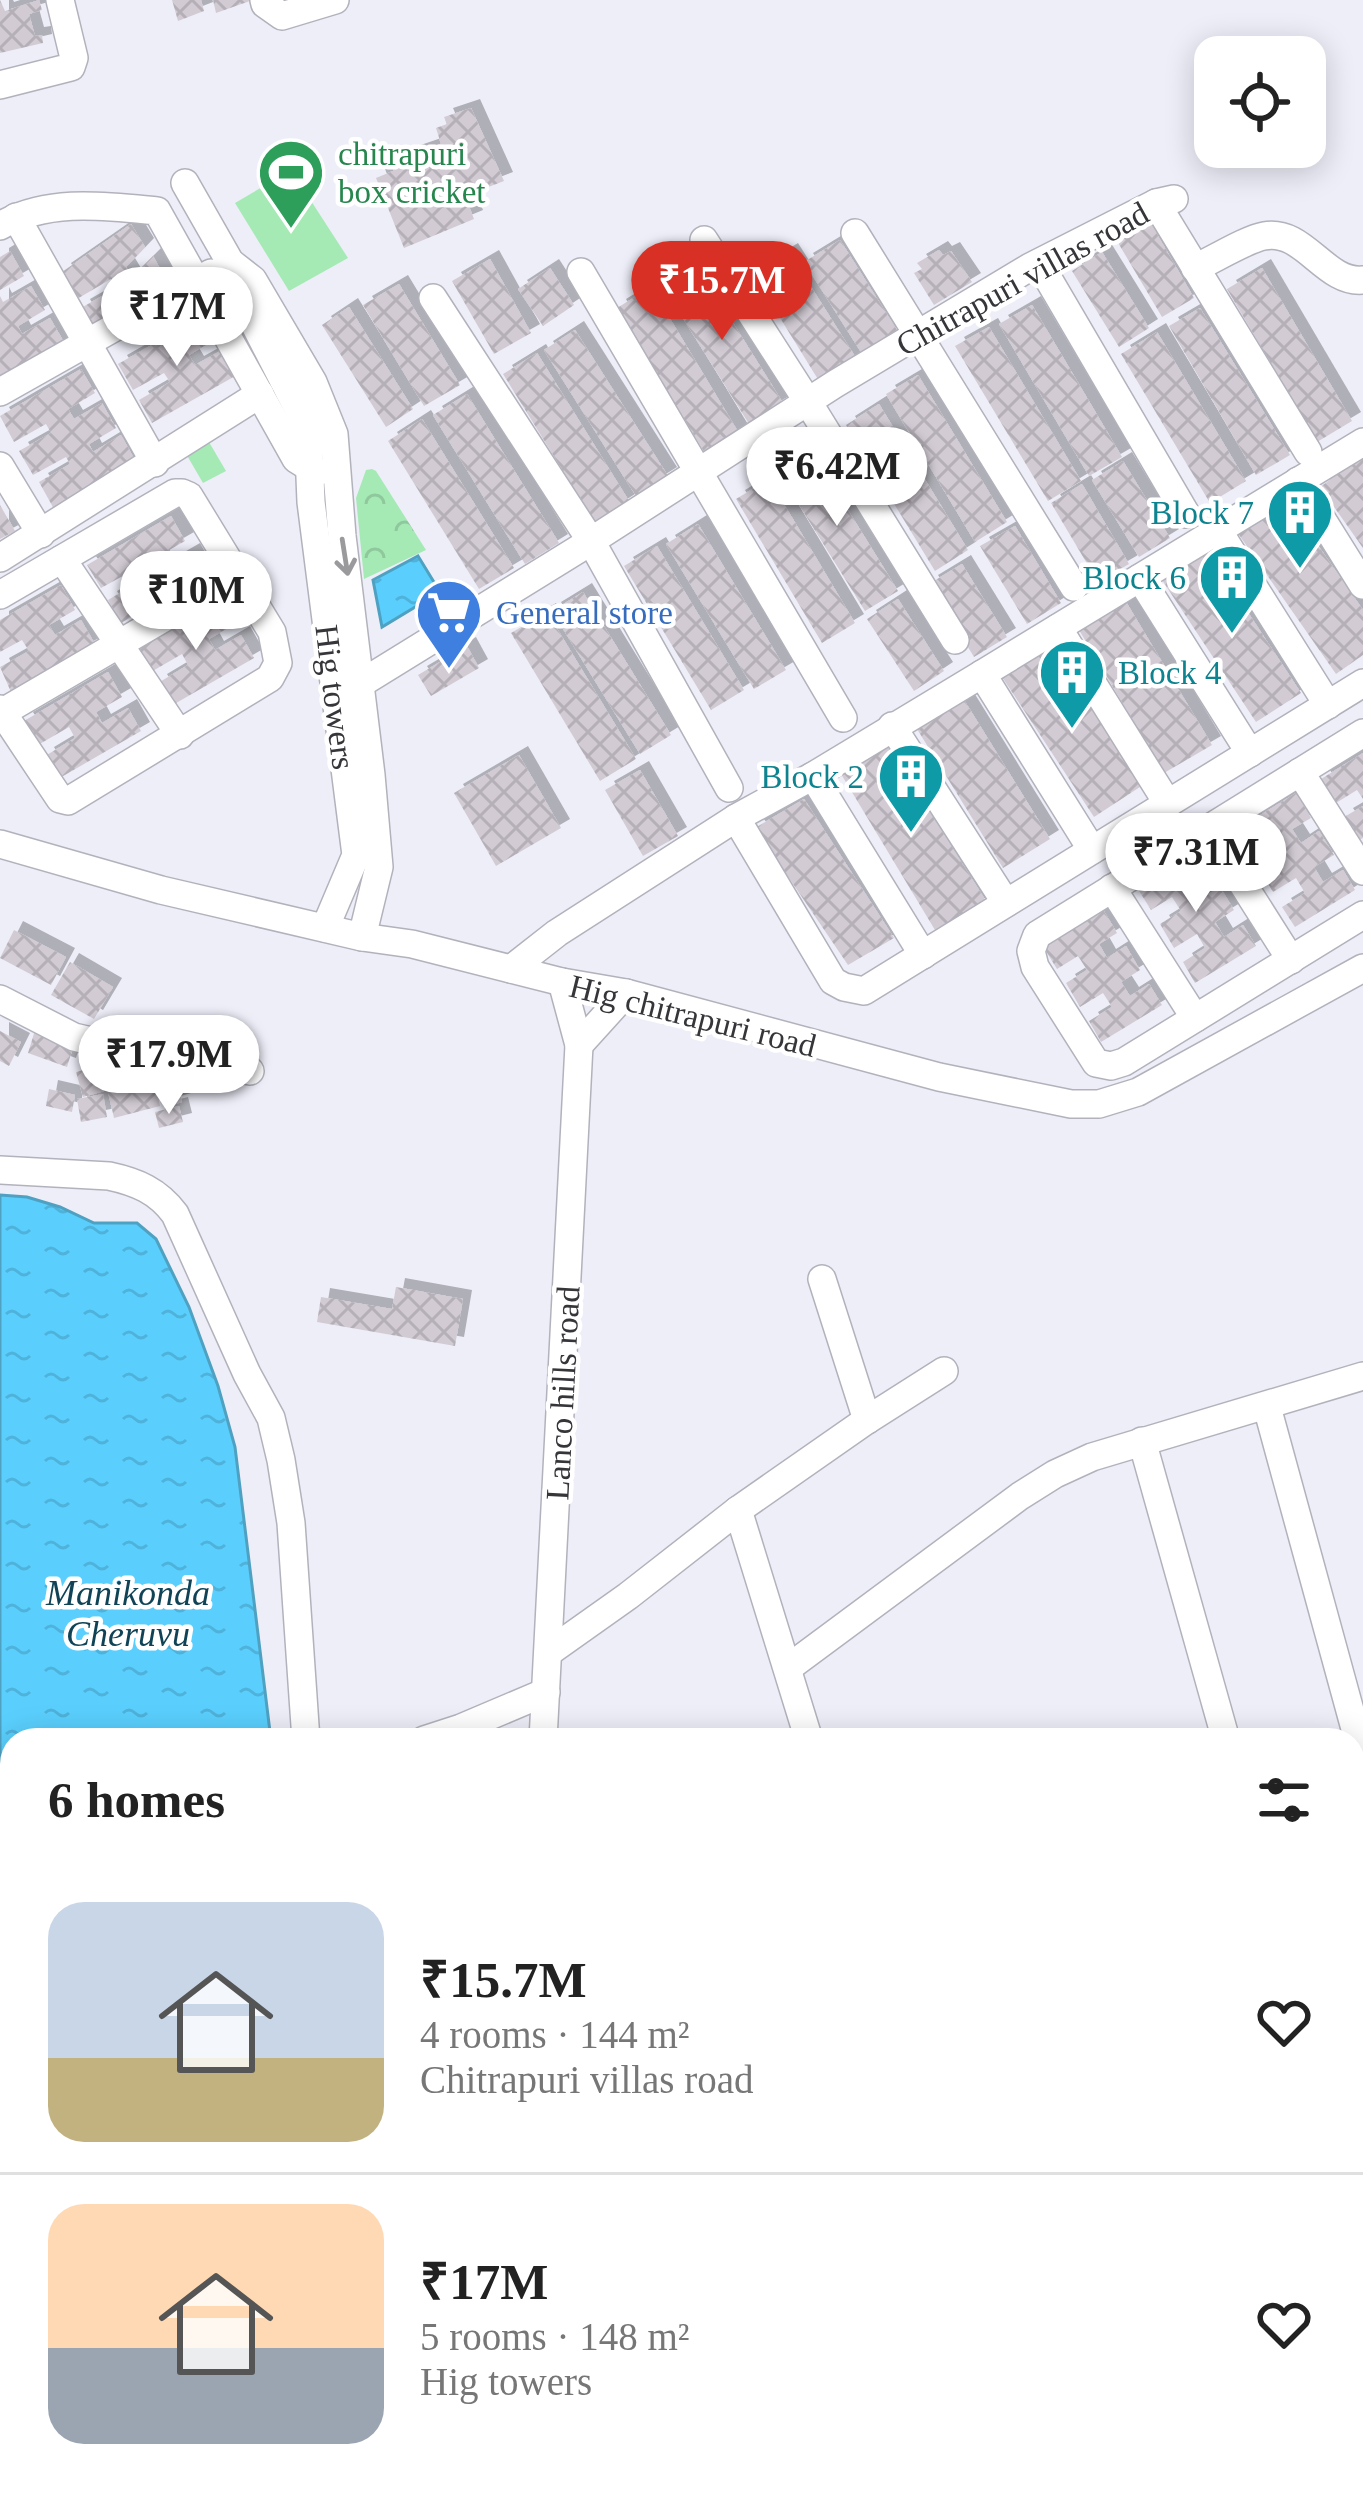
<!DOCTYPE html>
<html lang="en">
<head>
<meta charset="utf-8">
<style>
  :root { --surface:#fff; --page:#f6f6f6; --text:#222; --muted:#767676; --line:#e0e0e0; --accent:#d93025 }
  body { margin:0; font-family:"Times New Roman",serif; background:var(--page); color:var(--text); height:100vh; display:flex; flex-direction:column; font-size:45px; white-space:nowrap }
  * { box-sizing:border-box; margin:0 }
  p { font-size:39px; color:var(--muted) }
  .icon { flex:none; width:66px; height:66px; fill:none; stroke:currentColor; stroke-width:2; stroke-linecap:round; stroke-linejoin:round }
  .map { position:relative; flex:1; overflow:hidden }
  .sheet { position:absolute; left:0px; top:1728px; width:1365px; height:771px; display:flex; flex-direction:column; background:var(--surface); border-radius:36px 36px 0 0; box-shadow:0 6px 30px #0003 }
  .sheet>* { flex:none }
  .tools { position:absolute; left:1194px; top:36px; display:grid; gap:24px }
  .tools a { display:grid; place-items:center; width:132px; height:132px; border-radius:24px; background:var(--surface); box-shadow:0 6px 30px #0003; font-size:60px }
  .price { position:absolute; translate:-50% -102px; padding:0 27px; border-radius:42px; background:#fff; color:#222; font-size:39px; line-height:78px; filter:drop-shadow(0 3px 6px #0008) }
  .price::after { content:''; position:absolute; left:50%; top:72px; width:36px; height:27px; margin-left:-18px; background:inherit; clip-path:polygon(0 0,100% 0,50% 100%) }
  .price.current { background:var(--accent); color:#fff }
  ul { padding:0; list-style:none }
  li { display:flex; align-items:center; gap:36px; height:300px; padding:0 48px }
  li+li { border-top:3px solid var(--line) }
  li span { display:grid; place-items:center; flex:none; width:336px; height:240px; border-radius:36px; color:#555 }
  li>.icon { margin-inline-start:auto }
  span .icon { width:144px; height:144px; fill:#fffc; stroke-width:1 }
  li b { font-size:51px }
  h2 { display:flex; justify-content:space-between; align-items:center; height:144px; padding:0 48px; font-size:51px }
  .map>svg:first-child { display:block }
  .park { fill:url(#park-crowns) }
  .garden { fill:#a5e9b5 }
  .water { fill:url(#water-ripples); stroke:#4fa1c2; stroke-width:3 }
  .building { fill:url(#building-cross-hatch); filter:url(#shadow) }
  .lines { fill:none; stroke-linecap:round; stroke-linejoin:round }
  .minor-casing { stroke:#b2b2bc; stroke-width:30 }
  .minor { stroke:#fff; stroke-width:27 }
  .oneway { stroke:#9a9a9c }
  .labels { text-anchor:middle; stroke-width:9; stroke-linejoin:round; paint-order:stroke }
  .leisure-label { font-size:33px; fill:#27864d; stroke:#fff; text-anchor:start }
  .street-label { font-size:33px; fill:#36363a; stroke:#fff }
  .culture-label { font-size:33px; fill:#0d838f; stroke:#fff; text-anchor:end }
  .shop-label { font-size:33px; fill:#366cbe; stroke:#fff; text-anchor:start }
  .water-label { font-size:36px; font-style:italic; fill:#0f4355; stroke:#fff }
</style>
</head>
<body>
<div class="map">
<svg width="1363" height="2497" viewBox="0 0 1363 2497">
  <defs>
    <pattern id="park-crowns" width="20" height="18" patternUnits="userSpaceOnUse" patternTransform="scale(3)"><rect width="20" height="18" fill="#a5e9b5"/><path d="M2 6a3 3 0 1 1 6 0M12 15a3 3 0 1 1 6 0" fill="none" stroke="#8fc89c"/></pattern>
    <pattern id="water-ripples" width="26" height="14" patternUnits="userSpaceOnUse" patternTransform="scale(3)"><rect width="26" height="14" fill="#5acffd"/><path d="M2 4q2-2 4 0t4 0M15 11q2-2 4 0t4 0" fill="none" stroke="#4fb2da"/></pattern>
    <pattern id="building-cross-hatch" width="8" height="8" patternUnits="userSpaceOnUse" patternTransform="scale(3)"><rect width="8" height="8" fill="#d2cbd4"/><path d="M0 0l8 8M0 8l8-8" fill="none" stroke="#b5afb7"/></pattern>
    <filter id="shadow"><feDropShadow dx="9" dy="-9" stdDeviation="0" flood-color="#0004"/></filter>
  </defs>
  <rect width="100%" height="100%" fill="#eeeef9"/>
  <path class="park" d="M372 469 376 471 426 550 364 579 356 498 366 470Z"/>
  <g class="garden">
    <path d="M291 170 348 258 289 291 235 203Z"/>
    <path d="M206 437 226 471 203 483 185 452Z"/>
  </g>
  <g class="water">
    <path d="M418 556 440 592 382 627 373 580Z"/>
    <path d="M0 1195 27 1197 60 1207 94 1223H137L156 1239 189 1307 218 1386 235 1447 271 1740H12V2341H0Z"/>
  </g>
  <g class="building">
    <path d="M0 0 5 11 39 0 42 10 29 14 35 36 42 35 43 43 0 53Z"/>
    <path d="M172 0H201L204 11 178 21Z"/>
    <path d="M213 0H250V1L216 13Z"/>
    <path d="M471 108 504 181 465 196 474 219 404 248 376 178 393 171 397 159 441 144 436 128 447 124 444 117Z"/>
    <path d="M1150 222 1194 298 1162 317 1117 241Z"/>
    <path d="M131 224 145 247 126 267 132 277 153 256 167 281 134 310 94 332 81 308 116 288 111 279 77 299 62 272Z"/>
    <path d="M840 240 897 330 861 352 804 262Z"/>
    <path d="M939 250 943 255 951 251 972 282 934 305 914 273 922 269 917 263Z"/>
    <path d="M10 251 24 276 0 290V257Z"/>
    <path d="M789 252 856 358 819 381 753 274Z"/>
    <path d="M1102 252 1149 328 1119 347 1072 271Z"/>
    <path d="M490 259 531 333 494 354 452 281Z"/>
    <path d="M695 262 783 403 749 424 661 283Z"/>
    <path d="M550 268 574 305 543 326 518 289Z"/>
    <path d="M1262 268 1352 421 1317 442 1227 289Z"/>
    <path d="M399 284 460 385 424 406 363 305Z"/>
    <path d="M31 286 45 310 18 326 22 334 50 318 65 344 0 381V296L3 302Z"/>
    <path d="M651 287 740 435 706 455 617 308Z"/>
    <path d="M1032 305 1122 457 1089 476 999 324Z"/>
    <path d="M349 307 413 409 386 427 322 325Z"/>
    <path d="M1200 308 1290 455 1256 475 1169 326Z"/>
    <path d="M203 316 216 339 189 355 195 365 222 350 237 375 152 423 139 400 170 382 164 373 133 390 118 364Z"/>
    <path d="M989 327 1081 481 1048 501 955 346Z"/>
    <path d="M575 330 668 476 636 496 544 350Z"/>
    <path d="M1157 332 1246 481 1210 503 1121 354Z"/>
    <path d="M537 353 629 501 595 523 503 374Z"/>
    <path d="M81 369 95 393 68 409 74 419 102 403 116 428 89 444 93 452 121 435 136 462 54 509 39 482 70 464 66 457 33 475 19 451 51 433 46 424 14 442 0 416Z"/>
    <path d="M918 375 1007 522 975 542 886 394Z"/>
    <path d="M467 394 559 543 525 564 433 415Z"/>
    <path d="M879 404 968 550 935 571 846 425Z"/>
    <path d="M422 419 514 568 479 589 388 441Z"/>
    <path d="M809 447 898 591 865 611 776 468Z"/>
    <path d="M1363 456V548L1320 487Z"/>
    <path d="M1123 461 1170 538 1139 557 1092 480Z"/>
    <path d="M769 479 855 623 822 643 736 499Z"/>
    <path d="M1082 484 1129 564 1098 582 1051 503Z"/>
    <path d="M1285 498 1363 610V655L1336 674 1237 532Z"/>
    <path d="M0 505 15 531 0 539Z"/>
    <path d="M171 516 185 541 159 556 165 567 191 552 204 575 121 623 108 600 138 582 132 571 101 588 87 565Z"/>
    <path d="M698 524 786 670 754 689 666 544Z"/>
    <path d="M1015 526 1061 603 1027 624 980 546Z"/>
    <path d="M657 546 744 690 711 710 624 566Z"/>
    <path d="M1207 550 1301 693 1256 722 1162 580Z"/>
    <path d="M962 564 1007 637 974 657 929 584Z"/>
    <path d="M61 585 75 610 49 625 55 635 81 620 95 644 11 692 0 667 29 651 22 640 0 652V620Z"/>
    <path d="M583 592 671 735 640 754 552 611Z"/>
    <path d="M1123 597 1212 745 1164 773 1076 625Z"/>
    <path d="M898 599 944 671 914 691 867 619Z"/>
    <path d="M221 600 235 624 209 639 215 650 241 635 254 658 171 706 158 683 188 665 182 654 151 672 137 648Z"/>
    <path d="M547 612 636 759 600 781 511 633Z"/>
    <path d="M1051 644 1143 785 1094 817 1002 677Z"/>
    <path d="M467 646 479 668 431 696 418 675Z"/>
    <path d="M108 672 122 697 96 712 102 723 128 708 141 731 58 779 45 756 75 738 69 727 38 745 24 721Z"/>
    <path d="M964 700 1050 839 1003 868 917 729Z"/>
    <path d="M886 743 986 901 935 930 838 769Z"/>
    <path d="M1363 753V799L1357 790 1336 803 1321 779Z"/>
    <path d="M519 755 561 828 496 866 454 793Z"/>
    <path d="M640 770 678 836 643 856 605 790Z"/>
    <path d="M1296 793 1311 818 1292 829 1301 843 1319 831 1334 855 1314 867 1323 882 1343 870 1355 890 1295 927 1282 907 1305 893 1296 878 1273 892 1259 869 1280 856 1272 842 1251 855 1236 830Z"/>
    <path d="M804 799 894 938 848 965 755 828Z"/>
    <path d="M1363 806V838L1359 840 1344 817Z"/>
    <path d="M1197 849 1212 874 1192 885 1201 899 1220 887 1234 910 1215 922 1224 937 1243 925 1256 946 1195 983 1183 962 1205 948 1197 934 1174 948 1160 924 1181 911 1172 897 1151 910 1136 886Z"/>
    <path d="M1102 908 1117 933 1099 944 1107 958 1126 946 1140 970 1121 982 1130 996 1149 984 1162 1005 1101 1042 1089 1021 1112 1007 1103 993 1080 1007 1066 983 1087 970 1078 956 1057 969 1042 945Z"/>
    <path d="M14 930 66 957 51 985 0 958Z"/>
    <path d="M70 962 113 987 94 1019 51 995Z"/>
    <path d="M36 1027 75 1041 67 1067 28 1053Z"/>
    <path d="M0 1031 21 1042 9 1066 0 1061Z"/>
    <path d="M117 1061 120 1073 147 1065 150 1078 83 1097 76 1072Z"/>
    <path d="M173 1072 182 1102 165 1107 156 1076Z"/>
    <path d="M154 1080 160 1106 114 1118 108 1092Z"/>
    <path d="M49 1089 75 1095 72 1112 46 1106Z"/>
    <path d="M103 1094 107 1117 81 1122 77 1099Z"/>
    <path d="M179 1106 183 1122 159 1128 155 1112Z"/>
    <path d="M396 1287 463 1299 455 1346 317 1322 321 1297 392 1309Z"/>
    <path d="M473 2487H599L582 2497H479Z"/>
    <path d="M664 2487H744L750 2497H670Z"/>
    <path d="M811 2487H975L959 2497H817Z"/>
    <path d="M1065 2487H1139L1145 2497H1071Z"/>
    <path d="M1290 2487H1332L1337 2497H1275Z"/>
  </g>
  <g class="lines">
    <defs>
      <g id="minor">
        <path d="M264 0 265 4 282 16 335 0"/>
        <path d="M0 85 71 67 74 58 60 0"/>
        <path d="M185 183 230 262 253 280 313 382 334 434 342 536 371 775 379 867 362 937"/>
        <path d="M1156 203 1308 452"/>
        <path d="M16 217 155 463"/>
        <path d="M0 226C47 198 105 206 157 211L296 459 317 472"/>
        <path d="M855 233 1074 587"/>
        <path d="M704 240 808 402 955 640"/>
        <path d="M230 262 237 290 308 428 311 502 356 855 325 928"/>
        <path d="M1039 263 1186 514"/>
        <path d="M1195 268C1213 260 1247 239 1264 236 1304 228 1325 284 1363 280"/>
        <path d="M581 272 843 718"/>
        <path d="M433 298 591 541 729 788"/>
        <path d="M0 392 211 273"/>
        <path d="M0 466 41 534"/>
        <path d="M1298 481 1363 585"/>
        <path d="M1219 532 1328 705"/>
        <path d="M0 558 260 394"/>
        <path d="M62 559 180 735"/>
        <path d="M1140 578 1250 753"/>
        <path d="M0 595 175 493H182L189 496 272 632 278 663 270 678 68 801 60 799 0 709"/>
        <path d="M1058 628 1168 804"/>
        <path d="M982 674 1092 850"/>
        <path d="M334 685 360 684 577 550 835 384 1030 267 1156 203 1174 199"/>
        <path d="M3 712 237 575"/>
        <path d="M892 726 1006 903"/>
        <path d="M1363 733 1037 935 1031 951 1035 967 1096 1063 1111 1066 1124 1062 1363 915"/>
        <path d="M1300 772 1363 871"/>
        <path d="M813 776 923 955"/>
        <path d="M736 818 833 981 844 987 864 991 1363 683"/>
        <path d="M1208 829 1291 960"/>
        <path d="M0 844 161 890 362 937 412 944 562 982 626 993 939 1077 1071 1104H1099L1138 1092 1363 968"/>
        <path d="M1112 888 1195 1018"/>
        <path d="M511 969 557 933 736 818 813 776 982 674 1363 442"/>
        <path d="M0 999 74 1037 160 1057 250 1071"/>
        <path d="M579 1045 626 993"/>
        <path d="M0 1170 109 1176C137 1182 158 1191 175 1214L247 1374 271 1418 281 1460 291 1523 306 1740"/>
        <path d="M822 1279 867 1420"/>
        <path d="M1267 1407 1363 1758"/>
        <path d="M1142 1441 1226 1740"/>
        <path d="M738 1510 809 1740"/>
        <path d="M549 1652 628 1596 738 1510 867 1420 944 1371"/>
        <path d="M788 1668 1020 1496 1055 1474 1092 1457 1363 1376"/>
        <path d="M424 1740 461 1728 546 1692"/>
        <path d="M543 1740 579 1045 562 982"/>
        <path d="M1353 1782 1363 1779"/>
        <path d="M1353 1925 1363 1921"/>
        <path d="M1353 2054 1363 2052"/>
        <path d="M621 2487 628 2497"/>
        <path d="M1347 2487 1352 2497"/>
        <path d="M366 2497 369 2487"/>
        <path d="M389 2497 392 2487"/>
        <path d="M439 2497 441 2487"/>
        <path d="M764 2497 766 2491 774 2487"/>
        <path d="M1198 2497 1204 2487"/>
        <path d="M1234 2497 1252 2487"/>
      </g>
    </defs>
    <use href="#minor" class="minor-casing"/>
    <use href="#minor" class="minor"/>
  </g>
  <defs><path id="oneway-shaft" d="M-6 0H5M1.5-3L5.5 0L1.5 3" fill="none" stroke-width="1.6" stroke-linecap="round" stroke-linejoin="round" transform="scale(3)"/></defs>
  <use class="oneway" href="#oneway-shaft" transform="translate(345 557) rotate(81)"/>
  <defs>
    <symbol id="stadium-pin" viewBox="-11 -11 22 30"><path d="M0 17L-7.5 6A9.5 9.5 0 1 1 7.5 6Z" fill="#2e9e5b" stroke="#fff"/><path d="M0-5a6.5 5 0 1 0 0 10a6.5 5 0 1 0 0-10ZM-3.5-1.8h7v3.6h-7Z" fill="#fff"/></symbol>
    <symbol id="building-pin" viewBox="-11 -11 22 30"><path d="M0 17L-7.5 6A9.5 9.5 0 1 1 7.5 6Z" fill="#0f9aa8" stroke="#fff"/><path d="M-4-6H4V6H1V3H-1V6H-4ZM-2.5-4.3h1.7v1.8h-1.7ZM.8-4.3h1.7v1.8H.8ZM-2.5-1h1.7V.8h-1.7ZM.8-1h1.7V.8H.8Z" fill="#fff"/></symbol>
    <symbol id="supermarket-pin" viewBox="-11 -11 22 30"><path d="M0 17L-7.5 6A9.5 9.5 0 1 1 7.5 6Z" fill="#3f7fe0" stroke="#fff"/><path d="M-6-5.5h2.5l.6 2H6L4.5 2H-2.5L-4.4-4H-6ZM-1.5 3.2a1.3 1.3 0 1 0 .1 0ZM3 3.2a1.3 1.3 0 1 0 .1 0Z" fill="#fff"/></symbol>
  </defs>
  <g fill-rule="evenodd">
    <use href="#stadium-pin" x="253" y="134" width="76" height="104"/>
    <use href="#building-pin" x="1262" y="474" width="76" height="104"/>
    <use href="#building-pin" x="1194" y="539" width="76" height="104"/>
    <use href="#supermarket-pin" x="411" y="574" width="76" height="104"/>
    <use href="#building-pin" x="1034" y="634" width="76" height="104"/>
    <use href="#building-pin" x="873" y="738" width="76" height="104"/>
  </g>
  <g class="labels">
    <g class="leisure-label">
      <text x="338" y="165">chitrapuri<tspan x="338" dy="38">box cricket</tspan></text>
    </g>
    <g class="street-label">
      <text transform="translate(1022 278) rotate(-29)" y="12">Chitrapuri villas road</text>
      <text transform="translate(336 697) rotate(83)" y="12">Hig towers</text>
      <text transform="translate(693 1015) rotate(14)" y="12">Hig chitrapuri road</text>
      <text transform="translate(562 1393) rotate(-87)" y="12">Lanco hills road</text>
    </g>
    <g class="culture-label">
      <text x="1254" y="524">Block 7</text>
      <text x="1186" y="589">Block 6</text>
      <text x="1118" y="684" text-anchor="start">Block 4</text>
      <text x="864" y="788">Block 2</text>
    </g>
    <g class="shop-label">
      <text x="496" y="624">General store</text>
    </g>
    <g class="water-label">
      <text x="128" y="1605">Manikonda<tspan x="128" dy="41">Cheruvu</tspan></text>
    </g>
  </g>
</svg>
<div class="tools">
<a><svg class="icon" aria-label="locate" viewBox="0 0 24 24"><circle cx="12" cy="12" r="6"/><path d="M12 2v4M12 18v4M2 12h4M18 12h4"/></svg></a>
</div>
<b class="price current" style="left:722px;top:343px">₹15.7M</b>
<b class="price" style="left:177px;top:369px">₹17M</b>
<b class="price" style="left:837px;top:529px">₹6.42M</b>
<b class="price" style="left:196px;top:653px">₹10M</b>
<b class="price" style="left:1196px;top:915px">₹7.31M</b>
<b class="price" style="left:169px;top:1117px">₹17.9M</b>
<section class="sheet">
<h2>6 homes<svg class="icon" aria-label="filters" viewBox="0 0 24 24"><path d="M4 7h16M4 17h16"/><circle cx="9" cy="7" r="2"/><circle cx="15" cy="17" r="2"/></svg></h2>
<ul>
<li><span style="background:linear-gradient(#c9d6e8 65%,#c2b280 0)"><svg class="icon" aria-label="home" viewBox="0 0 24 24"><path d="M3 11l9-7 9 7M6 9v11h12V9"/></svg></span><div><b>₹15.7M</b><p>4 rooms · 144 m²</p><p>Chitrapuri villas road</p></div><svg class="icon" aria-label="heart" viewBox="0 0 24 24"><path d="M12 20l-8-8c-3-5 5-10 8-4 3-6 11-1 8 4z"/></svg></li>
<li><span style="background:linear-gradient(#ffd9b3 60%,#9aa5b1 0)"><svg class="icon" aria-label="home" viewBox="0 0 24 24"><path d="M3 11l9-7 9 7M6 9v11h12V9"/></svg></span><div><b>₹17M</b><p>5 rooms · 148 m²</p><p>Hig towers</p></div><svg class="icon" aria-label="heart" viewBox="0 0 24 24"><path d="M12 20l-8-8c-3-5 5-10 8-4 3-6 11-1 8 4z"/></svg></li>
</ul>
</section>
</div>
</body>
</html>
